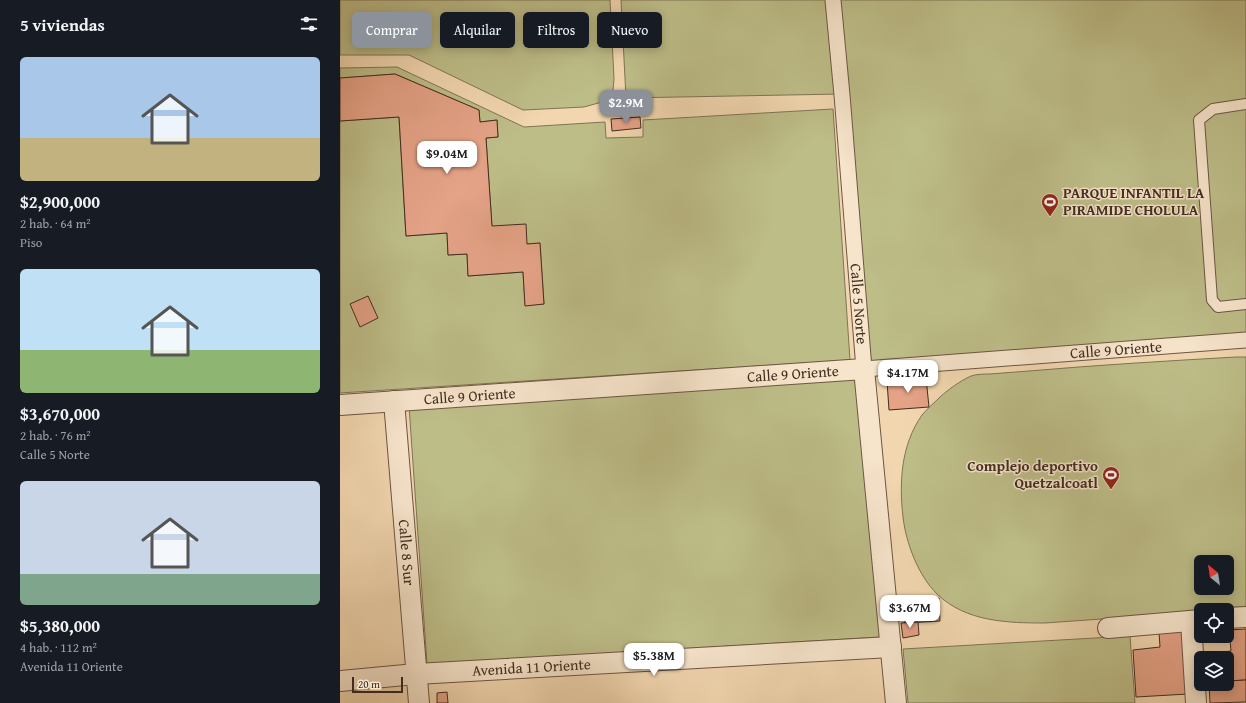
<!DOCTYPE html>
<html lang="es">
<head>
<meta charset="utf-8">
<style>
  :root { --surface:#171b24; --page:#20242c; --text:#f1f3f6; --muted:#9ea1a6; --accent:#8c9099 }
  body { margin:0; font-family:"Gentium Book Plus",serif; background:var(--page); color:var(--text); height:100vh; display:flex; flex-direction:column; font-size:15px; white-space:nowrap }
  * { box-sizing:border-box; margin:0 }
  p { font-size:13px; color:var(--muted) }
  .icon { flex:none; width:22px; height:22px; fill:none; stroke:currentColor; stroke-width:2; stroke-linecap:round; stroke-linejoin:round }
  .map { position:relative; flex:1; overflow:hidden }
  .details { display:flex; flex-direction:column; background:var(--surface); width:340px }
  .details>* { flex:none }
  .banner { position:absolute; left:12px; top:12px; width:380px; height:36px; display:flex; gap:8px }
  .needle { width:26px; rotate:330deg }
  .controls { position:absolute; left:854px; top:555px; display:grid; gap:8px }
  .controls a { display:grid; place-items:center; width:40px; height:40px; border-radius:6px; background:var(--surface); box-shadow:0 2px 10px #0003; font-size:20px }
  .scale { position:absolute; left:12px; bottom:10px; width:51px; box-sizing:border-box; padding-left:4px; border:2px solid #422c20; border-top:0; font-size:11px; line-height:14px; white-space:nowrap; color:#422c20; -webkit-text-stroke:3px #f6e4cb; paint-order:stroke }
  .price { position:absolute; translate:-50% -34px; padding:0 9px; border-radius:8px; background:#fff; color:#222; font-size:13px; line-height:26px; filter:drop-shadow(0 1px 2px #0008) }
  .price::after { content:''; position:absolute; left:50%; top:24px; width:12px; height:9px; margin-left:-6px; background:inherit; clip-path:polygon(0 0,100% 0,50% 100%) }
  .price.selected { background:var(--accent); color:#fff }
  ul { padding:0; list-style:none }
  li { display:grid; align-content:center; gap:8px; height:212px; padding:0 20px }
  li span { display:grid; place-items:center; height:124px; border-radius:6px; color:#555 }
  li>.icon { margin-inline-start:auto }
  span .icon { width:72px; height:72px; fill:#fffc; stroke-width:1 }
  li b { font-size:17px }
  h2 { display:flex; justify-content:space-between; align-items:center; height:48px; padding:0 20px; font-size:17px }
  .chip { padding:0 14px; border-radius:6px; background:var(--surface); box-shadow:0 2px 10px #0003; font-size:14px; line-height:36px }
  .chip.selected { background:var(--accent); color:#fff }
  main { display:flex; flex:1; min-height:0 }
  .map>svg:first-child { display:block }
  .green { fill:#bdbd88; stroke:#807454; fill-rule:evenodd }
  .building { fill:#e4a286; stroke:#422c20 }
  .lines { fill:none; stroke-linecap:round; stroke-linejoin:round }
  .service-casing { stroke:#6e5644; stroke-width:12 }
  .pedestrian-casing { stroke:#6e5644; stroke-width:17 }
  .minor-casing { stroke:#6e5644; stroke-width:22 }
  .service { stroke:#f6e4cb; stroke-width:10 }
  .pedestrian { stroke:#f6e4cb; stroke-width:15 }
  .minor { stroke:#f6e4cb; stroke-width:20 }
  .labels { text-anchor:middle; stroke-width:3; stroke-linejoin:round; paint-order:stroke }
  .poi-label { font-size:15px; font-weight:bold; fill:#422c20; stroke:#f6e4cb; text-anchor:start }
  .street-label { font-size:15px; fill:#422c20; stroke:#f6e4cb }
</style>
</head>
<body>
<main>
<section class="details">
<h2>5 viviendas<svg class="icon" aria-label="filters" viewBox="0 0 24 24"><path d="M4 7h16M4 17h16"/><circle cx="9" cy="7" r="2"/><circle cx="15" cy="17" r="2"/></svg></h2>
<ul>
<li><span style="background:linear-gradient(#a9c7e8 65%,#c2b280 0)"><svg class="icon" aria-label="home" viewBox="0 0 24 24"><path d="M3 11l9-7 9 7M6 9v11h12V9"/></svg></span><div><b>$2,900,000</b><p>2 hab. · 64 m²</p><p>Piso</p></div></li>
<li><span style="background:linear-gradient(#bfe0f5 65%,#8fb573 0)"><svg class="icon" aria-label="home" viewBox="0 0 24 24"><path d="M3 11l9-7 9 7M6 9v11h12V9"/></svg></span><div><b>$3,670,000</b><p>2 hab. · 76 m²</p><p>Calle 5 Norte</p></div></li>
<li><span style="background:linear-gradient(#c9d6e8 75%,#7fa58c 0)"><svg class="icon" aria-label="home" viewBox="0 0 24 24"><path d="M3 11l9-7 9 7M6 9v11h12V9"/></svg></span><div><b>$5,380,000</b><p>4 hab. · 112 m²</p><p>Avenida 11 Oriente</p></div></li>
</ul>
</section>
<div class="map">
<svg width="906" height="703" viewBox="0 0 906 703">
  <rect width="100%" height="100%" fill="#f1d6af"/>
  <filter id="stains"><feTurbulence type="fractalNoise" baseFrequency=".005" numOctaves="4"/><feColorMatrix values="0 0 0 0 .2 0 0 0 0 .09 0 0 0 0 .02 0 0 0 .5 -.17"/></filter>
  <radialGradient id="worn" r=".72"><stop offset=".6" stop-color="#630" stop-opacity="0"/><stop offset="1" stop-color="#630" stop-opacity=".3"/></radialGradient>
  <g class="green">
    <path d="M0 0H270L274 79 273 90 262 102 244 107 183 110 69 55H0Z"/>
    <path d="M281 0H488L501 94 286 98Z"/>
    <path d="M496 0H906V338L526 367Z"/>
    <path d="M57 67 184 127 265 122 266 138 303 137V120L493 109 510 360 0 393V121L59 117 66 236 107 233 108 255 127 254 128 276 183 272 185 305 204 304 200 243 187 244 152 226 146 138 158 137 157 120 140 122 139 110 55 74 0 78V68Z"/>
    <path d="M896 357H906V606L900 609 861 610V612L705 623C668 623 626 622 597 594 578 575 566 543 563 517 559 482 561 445 582 415 587 409 594 403 600 397 609 389 620 381 631 376 637 374 644 374 650 374 663 373 676 372 689 371 758 365 826 361 896 357ZM861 562H887V588H861Z"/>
    <path d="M516 374 540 637 87 664 69 406Z"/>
    <path d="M790 636 795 703H568L563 649Z"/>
  </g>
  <g class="building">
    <path d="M55 74 139 110 140 122 157 120 158 137 146 138 152 226 186 224 187 244 200 243 204 304 185 306 183 272 128 276 127 254 108 255 107 233 66 236 59 117 0 121V78Z"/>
    <path d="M300 117 301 128 272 131 271 119Z"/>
    <path d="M28 296 38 318 20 327 10 304Z"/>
    <path d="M586 378 589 407 549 410 547 381Z"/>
    <path d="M588 598H599L600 621 565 623 564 604 585 601Z"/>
    <path d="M578 622 579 635 563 638 561 623Z"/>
    <path d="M906 629V680L887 681V658H883L882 652 891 651 889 630Z"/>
    <path d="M844 631 848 694 796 697 793 650 820 647 819 632Z"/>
    <path d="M906 680V702L870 703 869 684H887V681Z"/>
    <path d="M107 692 108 703H97V693Z"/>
  </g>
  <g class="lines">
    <defs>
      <path id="service" d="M906 104 873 109 859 120 872 300 878 307 906 304"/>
      <g id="pedestrian">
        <path id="s1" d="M493 0 502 95 524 369 906 340"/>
      </g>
      <g id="minor">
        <path id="s2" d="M54 401 79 703"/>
        <path id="s3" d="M0 405 524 369 556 703"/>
        <path d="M887 618 906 617"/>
        <path d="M851 621 856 703"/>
        <path d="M768 628 861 620"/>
        <path id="s4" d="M0 681 76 674 551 647"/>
      </g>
    </defs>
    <use href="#service" class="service-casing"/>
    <use href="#pedestrian" class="pedestrian-casing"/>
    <use href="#minor" class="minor-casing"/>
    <use href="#service" class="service"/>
    <use href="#pedestrian" class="pedestrian"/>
    <use href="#minor" class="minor"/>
  </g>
  <defs>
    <symbol id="stadium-pin" viewBox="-11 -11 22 30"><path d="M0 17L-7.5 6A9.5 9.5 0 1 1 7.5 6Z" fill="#8f2418" stroke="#f6e4cb"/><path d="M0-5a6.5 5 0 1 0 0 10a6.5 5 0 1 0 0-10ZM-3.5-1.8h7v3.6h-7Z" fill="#fff"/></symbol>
  </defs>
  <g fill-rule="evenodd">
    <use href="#stadium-pin" x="700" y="192" width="20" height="27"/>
    <use href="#stadium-pin" x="761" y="465" width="20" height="27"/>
  </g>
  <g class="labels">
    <g class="poi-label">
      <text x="723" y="198">PARQUE INFANTIL LA<tspan x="723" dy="17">PIRAMIDE CHOLULA</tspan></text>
      <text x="758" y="471" text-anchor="end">Complejo deportivo<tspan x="758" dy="17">Quetzalcoatl</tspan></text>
    </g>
    <g class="street-label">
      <text dy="5" stroke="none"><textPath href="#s1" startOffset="305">Calle 5 Norte</textPath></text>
      <text dy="5" stroke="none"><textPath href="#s1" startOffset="623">Calle 9 Oriente</textPath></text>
      <text dy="5" stroke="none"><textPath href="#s3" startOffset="454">Calle 9 Oriente</textPath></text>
      <text dy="5" stroke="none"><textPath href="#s3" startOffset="130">Calle 9 Oriente</textPath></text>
      <text dy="5" stroke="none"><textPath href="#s2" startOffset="152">Calle 8 Sur</textPath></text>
      <text dy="5" stroke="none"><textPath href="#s4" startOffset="192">Avenida 11 Oriente</textPath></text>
    </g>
  </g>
  <rect width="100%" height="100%" filter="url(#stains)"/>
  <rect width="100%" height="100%" fill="url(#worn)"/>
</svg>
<div class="controls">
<a><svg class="needle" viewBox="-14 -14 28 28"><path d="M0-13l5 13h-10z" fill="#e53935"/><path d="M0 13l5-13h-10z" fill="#9ea1a6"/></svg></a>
<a><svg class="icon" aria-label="locate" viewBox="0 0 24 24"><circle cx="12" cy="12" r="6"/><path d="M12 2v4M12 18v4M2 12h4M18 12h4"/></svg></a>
<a><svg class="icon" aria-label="layers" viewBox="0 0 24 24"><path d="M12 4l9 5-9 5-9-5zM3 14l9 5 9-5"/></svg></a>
</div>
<div class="scale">20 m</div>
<b class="price selected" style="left:286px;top:124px">$2.9M</b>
<b class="price" style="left:107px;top:175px">$9.04M</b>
<b class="price" style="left:568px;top:394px">$4.17M</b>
<b class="price" style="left:570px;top:629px">$3.67M</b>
<b class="price" style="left:314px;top:677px">$5.38M</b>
<div class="banner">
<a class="chip selected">Comprar</a>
<a class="chip">Alquilar</a>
<a class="chip">Filtros</a>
<a class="chip">Nuevo</a>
</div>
</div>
</main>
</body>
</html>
